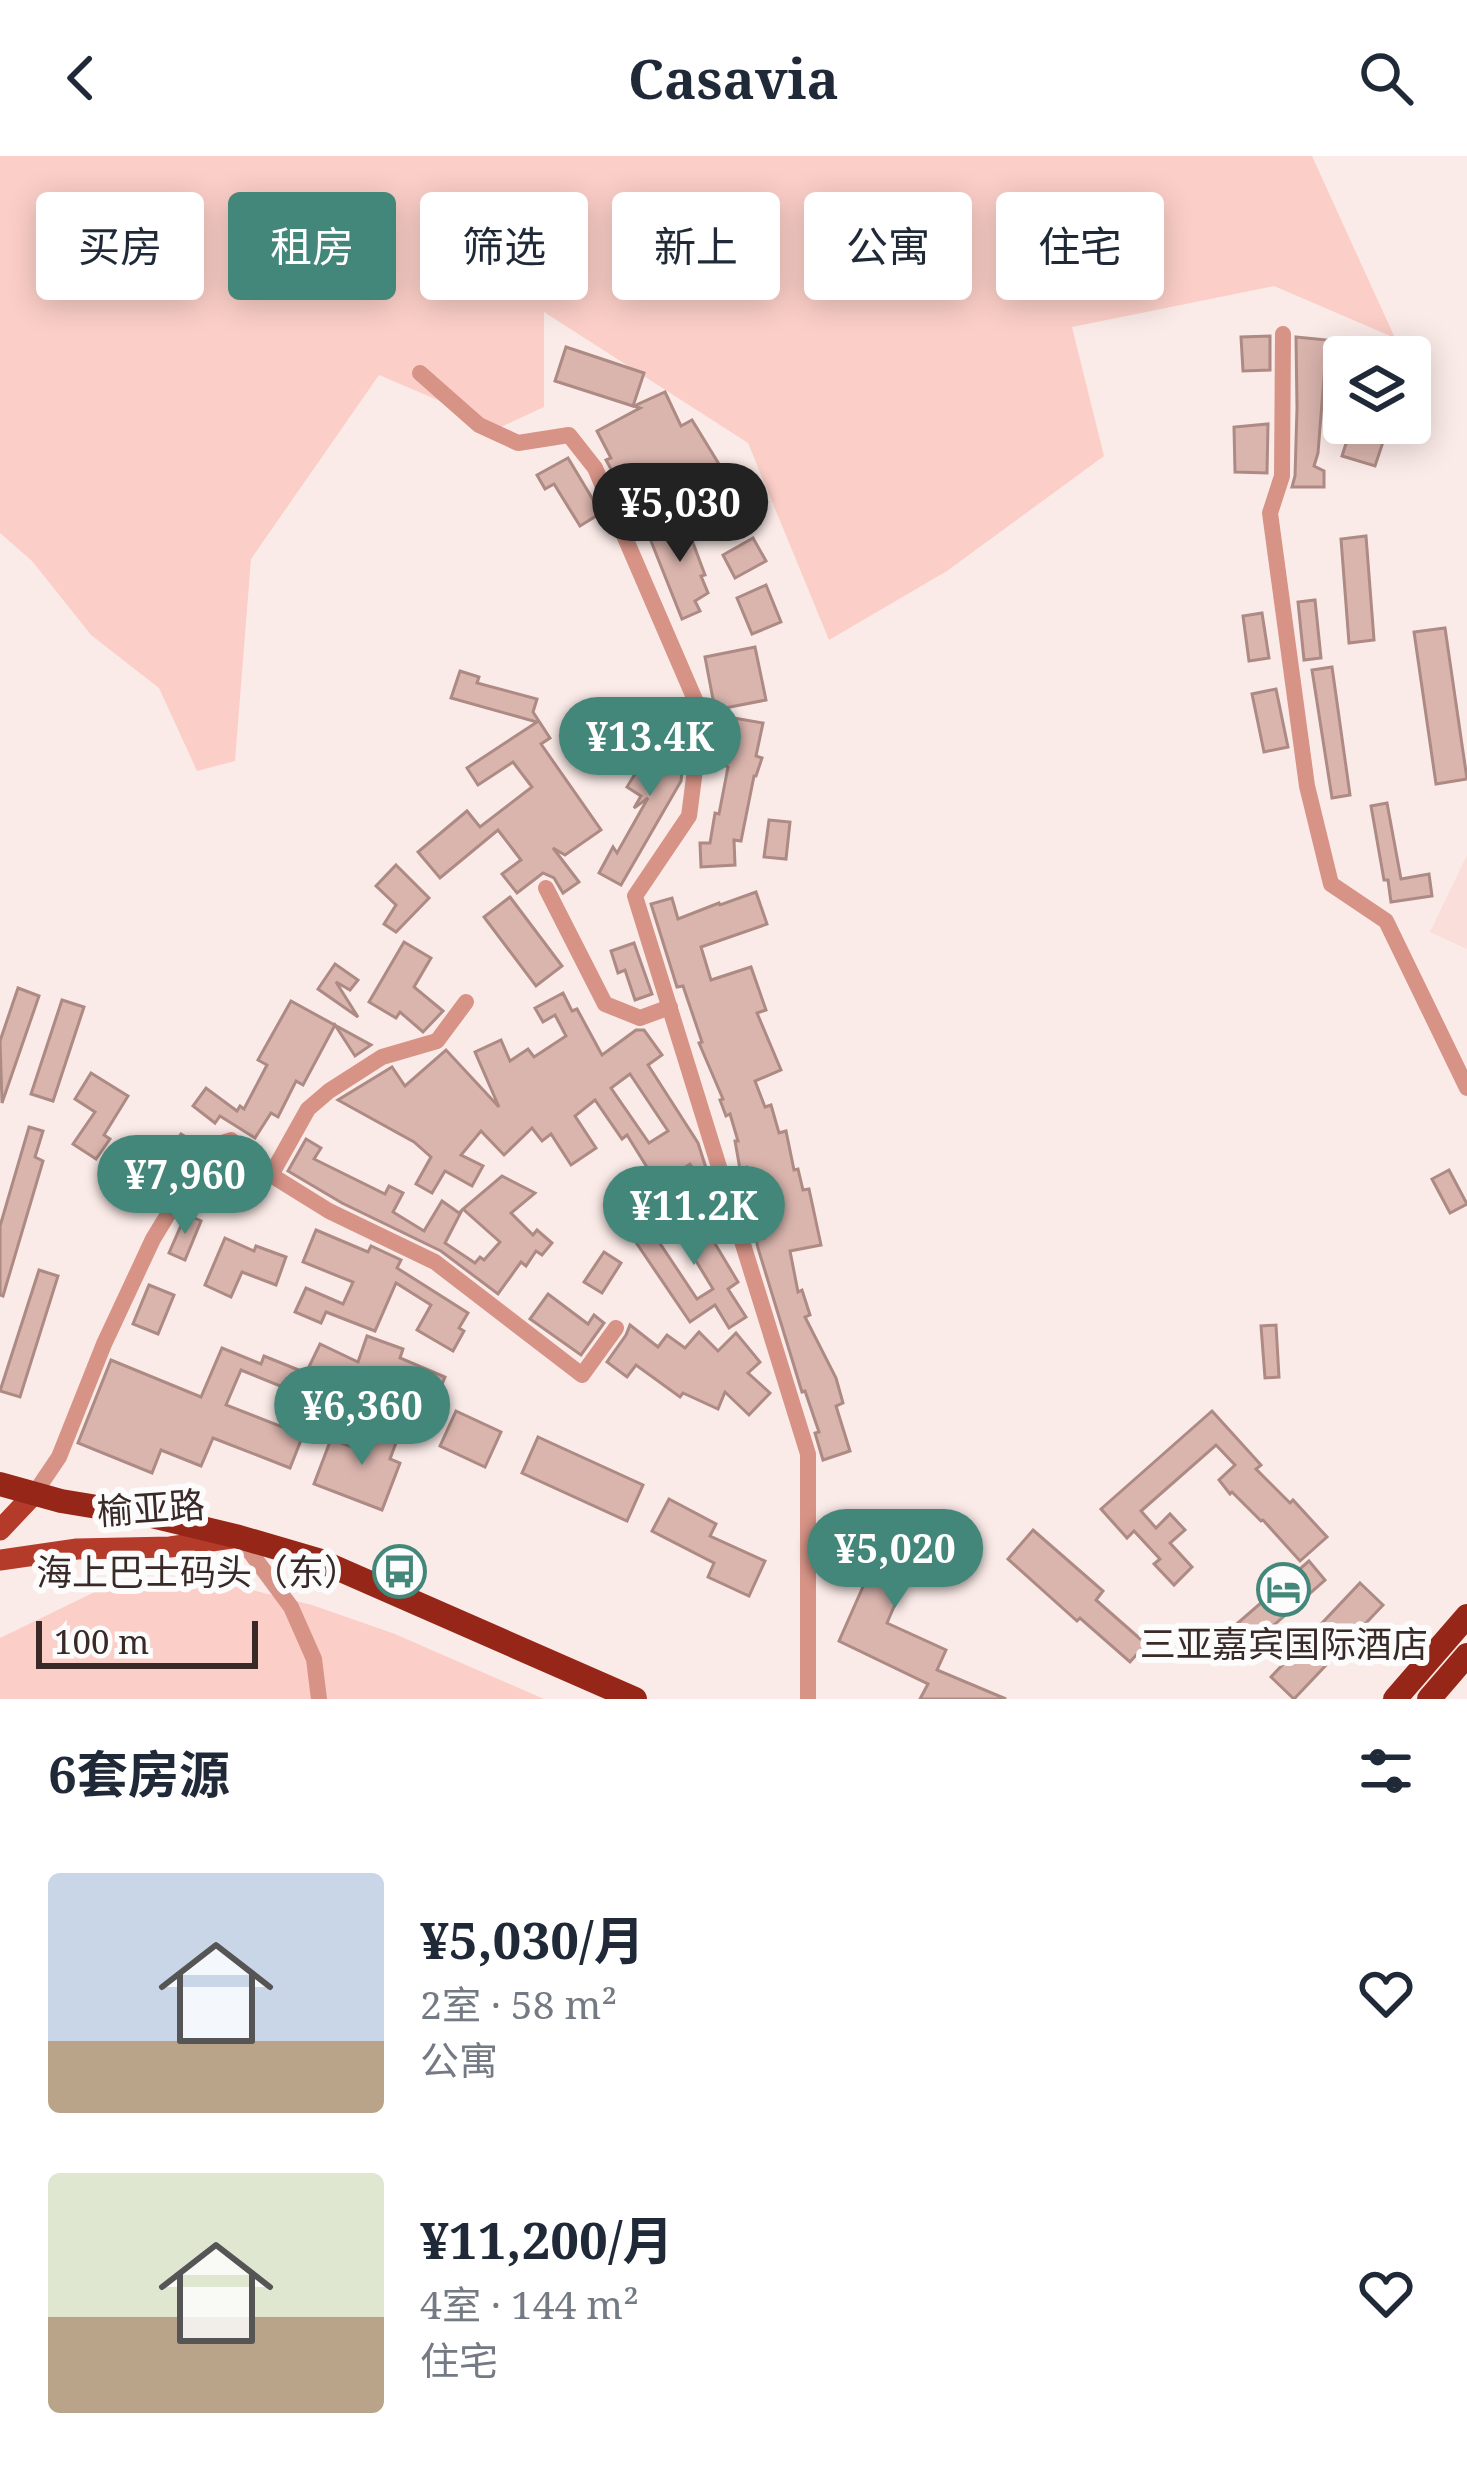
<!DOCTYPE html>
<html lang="zh">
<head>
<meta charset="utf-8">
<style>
  :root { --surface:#fff; --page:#f2f2f3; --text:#1f2937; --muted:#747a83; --accent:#43877b }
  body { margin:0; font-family:"Noto Serif","Noto Sans SC",serif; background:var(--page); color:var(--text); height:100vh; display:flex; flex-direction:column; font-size:45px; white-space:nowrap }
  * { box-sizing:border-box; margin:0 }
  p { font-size:39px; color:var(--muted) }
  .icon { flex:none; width:66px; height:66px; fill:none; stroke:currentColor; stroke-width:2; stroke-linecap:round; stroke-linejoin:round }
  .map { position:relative; height:1543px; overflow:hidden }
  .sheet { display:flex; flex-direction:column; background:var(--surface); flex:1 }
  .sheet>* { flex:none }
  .guide { position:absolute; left:36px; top:36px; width:1395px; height:108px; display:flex; gap:24px }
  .controls { position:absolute; left:1323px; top:180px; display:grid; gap:24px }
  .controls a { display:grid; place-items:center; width:108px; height:108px; border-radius:12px; background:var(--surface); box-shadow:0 6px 30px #0003; font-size:60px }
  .scale { position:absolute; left:36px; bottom:30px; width:222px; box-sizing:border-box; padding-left:12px; border:6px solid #392a28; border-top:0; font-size:33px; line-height:42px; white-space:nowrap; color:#392a28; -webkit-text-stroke:9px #fcfcfc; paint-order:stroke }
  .price { position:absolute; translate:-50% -102px; padding:0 27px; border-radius:42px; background:var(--accent); color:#fff; font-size:39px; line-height:78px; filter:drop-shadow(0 3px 6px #0008) }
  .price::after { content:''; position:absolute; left:50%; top:72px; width:36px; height:27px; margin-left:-18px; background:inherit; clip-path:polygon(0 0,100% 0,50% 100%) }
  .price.on { background:#222; color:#fff }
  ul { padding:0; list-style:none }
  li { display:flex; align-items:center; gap:36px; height:300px; padding:0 48px }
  li span { display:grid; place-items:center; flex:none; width:336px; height:240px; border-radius:12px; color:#555 }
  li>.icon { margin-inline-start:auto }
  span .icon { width:144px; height:144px; fill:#fffc; stroke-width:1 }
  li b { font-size:51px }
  h2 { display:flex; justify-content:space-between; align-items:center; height:144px; padding:0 48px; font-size:51px }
  .chip { padding:0 42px; border-radius:12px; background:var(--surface); box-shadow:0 6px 30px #0003; font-size:42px; line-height:108px }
  .chip.on { background:var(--accent); color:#fff }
  header { display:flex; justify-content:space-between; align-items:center; height:156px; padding:0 48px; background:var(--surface); font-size:54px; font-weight:700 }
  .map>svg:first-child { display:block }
  .built { fill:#faded9 }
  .green { fill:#fbcfc7 }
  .building { fill:#dab5ae; stroke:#ad8a84; stroke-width:3; fill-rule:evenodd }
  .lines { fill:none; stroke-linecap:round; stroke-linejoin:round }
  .minor { stroke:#d69386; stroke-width:16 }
  .major { stroke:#b43b2a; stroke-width:21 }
  .highway { stroke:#962718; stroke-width:24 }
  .labels { text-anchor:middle; stroke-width:12; stroke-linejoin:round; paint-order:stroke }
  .street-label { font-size:36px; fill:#392a28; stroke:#fcfcfc }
  .poi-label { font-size:36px; fill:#392a28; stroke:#fcfcfc; text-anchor:end }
</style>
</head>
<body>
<header><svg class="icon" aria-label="back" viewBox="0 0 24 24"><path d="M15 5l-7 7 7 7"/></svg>Casavia<svg class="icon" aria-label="search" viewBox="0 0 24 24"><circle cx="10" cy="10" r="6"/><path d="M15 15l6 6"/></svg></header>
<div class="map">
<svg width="1467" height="1543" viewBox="0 0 1467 1543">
  <rect width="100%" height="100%" fill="#fbebe8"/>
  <path class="built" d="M1467 699V793L1430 776Z"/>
  <g class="green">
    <path d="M0 0H1312L1395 182 1274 130 1072 171 1104 300 947 415 829 484 748 287 544 156V251L501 271 379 219 251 403 235 605 197 615 159 532 91 479 32 405 0 377Z"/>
    <path d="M228 1428 312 1449 395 1478 544 1543H0V1482L105 1431Z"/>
  </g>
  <g class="building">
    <path d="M1270 180V214L1243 215 1241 181Z"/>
    <path d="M1296 181 1327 184 1318 297 1314 310 1324 315V331H1292L1295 320 1297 252Z"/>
    <path d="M566 191 644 217 633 250 555 225Z"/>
    <path d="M665 236 681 270 692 264 725 318 686 339 683 333 637 360 606 304 611 302 597 275 640 252 634 250Z"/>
    <path d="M1268 268 1267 317 1235 316 1234 271Z"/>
    <path d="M1351 272 1384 283 1375 310 1342 300Z"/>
    <path d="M568 302 601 357 580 370 554 328 545 333 537 319Z"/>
    <path d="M684 363 705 419 701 420 708 437 695 445 700 455 682 463 647 375Z"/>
    <path d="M1366 380 1374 484 1349 487 1341 383Z"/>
    <path d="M753 382 766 405 735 422 723 399Z"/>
    <path d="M766 429 781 466 752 478 737 442Z"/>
    <path d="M1315 444 1321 502 1304 504 1298 446Z"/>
    <path d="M1262 457 1269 502 1249 505 1243 460Z"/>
    <path d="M1445 472 1467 623 1436 628 1414 476Z"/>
    <path d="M755 491 766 544 715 554 705 501Z"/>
    <path d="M1332 511 1350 639 1332 642 1312 514Z"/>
    <path d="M460 515 479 521 477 527 537 543 533 556 550 582 541 588 601 674 565 699 553 692 579 726 563 737 554 722 543 717 517 737 502 718 521 704 498 674 440 722 418 696 467 655 480 671 532 631 513 606 478 629 467 612 537 566 451 542Z"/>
    <path d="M1276 533 1288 591 1264 596 1252 538Z"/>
    <path d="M671 558 688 569 687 577 672 598 683 605 681 625 621 729 599 717 613 691 617 697 648 642 634 652 641 640 627 631 638 613 644 617 665 582 657 577Z"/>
    <path d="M734 562 763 567 756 600 762 602 756 620H754L741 685 734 684 735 709 701 711 700 687H710L715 657 719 658 728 611 726 610 736 579 731 578Z"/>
    <path d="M1387 647 1401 723 1429 718 1432 740 1391 746 1388 724H1384L1371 650Z"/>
    <path d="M769 664 790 666 786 703 764 701Z"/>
    <path d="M396 709 429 742 396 776 384 768 396 749 376 730Z"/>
    <path d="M756 736 767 768 701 791 711 824 751 811 766 854 757 857 781 914 755 925 765 951 771 949 779 977 786 975 794 1014 798 1013 803 1034 809 1033 821 1089 790 1095 798 1136 802 1134 810 1159 805 1161 836 1222 843 1247 836 1250 850 1295 823 1304 815 1277 819 1276 805 1235 802 1236 758 1092 756 1083 764 1082 747 1011 740 1013 735 985H738L730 958 726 960 720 944 723 943 699 887 702 886 683 830 677 831 651 748 672 742 678 763 719 747 720 749Z"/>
    <path d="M510 741 562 810 536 830 484 761Z"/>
    <path d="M404 786 431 802 414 831 443 855 423 876 400 856 396 862 369 846Z"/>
    <path d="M634 787 652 838 635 844 625 814 618 817 611 795Z"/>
    <path d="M335 808 358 824 350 834 336 826 358 861 318 833Z"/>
    <path d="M18 832 39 840 2 947 0 885Z"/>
    <path d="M563 837 572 855 577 853 602 899 636 874H644L662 899 648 909 698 987 706 1012 697 1018 690 1008 658 1029 627 979 622 983 595 944 575 960 596 992 571 1009 551 978 542 985 532 972 504 999 481 975 461 999 483 1010 472 1030 445 1015 432 1037 416 1028 431 1001 414 986 338 944 392 911 405 930 446 894 499 951 475 896 501 884 510 905 528 893 534 901 566 880 555 859 543 866 535 852ZM630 918 668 975 649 987 611 932Z"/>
    <path d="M62 844 84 851 53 945 31 938Z"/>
    <path d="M291 845 371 889 355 900 335 869 303 929 296 925 278 961 271 957 255 982 220 960 215 967 193 950 206 932 237 955 240 950 244 953 267 909 258 904Z"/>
    <path d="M91 917 128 940 104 979 110 983 96 1003 73 988 95 956 75 943Z"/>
    <path d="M29 971 43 975 35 1001 43 1005 3 1140 0 1139V1070Z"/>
    <path d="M181 978 196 987 167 1035 141 1010 156 994 165 1003Z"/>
    <path d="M306 983 321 992 314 1003 385 1038 389 1030 403 1037 393 1056 424 1075 442 1045 459 1057 462 1054 445 1087 475 1107 480 1101 484 1104 500 1086 463 1053 502 1020 535 1037 511 1057 533 1079 537 1074 552 1087 542 1099 536 1095 526 1110 521 1106 498 1138 441 1095 342 1047 288 1015Z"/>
    <path d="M1449 1014 1467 1048 1450 1057 1432 1023Z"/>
    <path d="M690 1046 738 1126 728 1133 746 1161 729 1172 715 1149 690 1166 633 1082 649 1071 697 1143 713 1133 668 1059Z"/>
    <path d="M186 1058 201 1065 185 1104 169 1097Z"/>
    <path d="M316 1074 368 1096 371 1090 401 1104 397 1112 468 1157 459 1172 464 1175 453 1195 417 1174 431 1149 396 1127 375 1175 326 1156 321 1167 295 1156 306 1132 343 1148 353 1126 303 1106Z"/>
    <path d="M225 1082 254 1095 256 1090 286 1101 276 1129 242 1116 231 1141 205 1129Z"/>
    <path d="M604 1096 621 1107 602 1137 584 1126Z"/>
    <path d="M39 1114 58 1120 20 1241 0 1235Z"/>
    <path d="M149 1129 174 1139 158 1178 133 1168Z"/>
    <path d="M548 1138 588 1168 594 1159 604 1167 581 1199 530 1163Z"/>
    <path d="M630 1169 658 1191 667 1179 685 1192 699 1176 718 1195 736 1177 760 1206 748 1217 770 1237 749 1259 725 1236 718 1253 683 1237 680 1241 636 1209 627 1221 607 1206 626 1179Z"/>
    <path d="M1276 1169 1279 1221 1265 1222 1261 1170Z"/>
    <path d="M367 1180 403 1193 400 1202 445 1221 431 1254 383 1233 380 1240 360 1231 349 1258 241 1214 226 1249 303 1279 290 1312 213 1282 201 1310 161 1294 152 1317 78 1287 111 1204 201 1241 222 1192 261 1208 264 1200 306 1217 320 1188 358 1206Z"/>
    <path d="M456 1255 501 1276 485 1311 440 1290Z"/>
    <path d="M1212 1255 1261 1309 1256 1313 1290 1347 1293 1344 1327 1381 1300 1405 1263 1364 1261 1365 1232 1336 1230 1338 1219 1324 1235 1309 1216 1289 1141 1355 1156 1372 1170 1358 1185 1374 1170 1387 1192 1411 1174 1429 1154 1408 1160 1403 1134 1375 1127 1382 1101 1353Z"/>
    <path d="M376 1266 400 1276 390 1303 400 1307 382 1354 314 1328 331 1283 365 1296Z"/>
    <path d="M538 1281 643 1329 627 1365 522 1317Z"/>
    <path d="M669 1343 716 1368 710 1380 765 1405 749 1440 708 1421 714 1407 652 1375Z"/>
    <path d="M851 1356 923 1383 887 1467 946 1494 937 1514 1006 1543H920L928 1528 839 1485 873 1408 841 1394Z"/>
    <path d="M1033 1374 1103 1435 1096 1444 1146 1488 1130 1506 1080 1462 1077 1465 1008 1403Z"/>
    <path d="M1309 1405 1325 1424 1248 1492 1231 1473Z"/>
    <path d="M1360 1427 1383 1449 1294 1543 1271 1521Z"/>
  </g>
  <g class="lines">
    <g class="minor">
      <path d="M1283 178 1282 320 1270 357 1307 630 1331 728 1386 765 1467 932"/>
      <path d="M420 217 479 269 518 287 569 279 595 312 702 560 689 660 635 740 808 1298V1543"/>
      <path d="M546 732 605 848 640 862 670 851"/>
      <path d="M271 1019 329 1055 435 1106 582 1219 616 1172"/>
      <path d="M34 1338 59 1301 104 1188 153 1083 209 991 231 984 271 1019 308 953 329 935 382 901 437 885 466 846"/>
      <path d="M239 1381 291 1451 314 1503 319 1543"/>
    </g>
    <g class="major">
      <path d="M0 1374 34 1338"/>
      <path d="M0 1404 77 1393 170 1391 232 1382"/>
    </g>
    <g class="highway">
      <path d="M0 1328 61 1345 152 1360 239 1381 318 1404 635 1543"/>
      <path d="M1395 1543 1467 1460"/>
      <path d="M1429 1543 1467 1499"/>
    </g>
  </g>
  <defs>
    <symbol id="bus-ring" viewBox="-11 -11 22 22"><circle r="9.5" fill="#fcfcfc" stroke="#43877b" stroke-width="1.5"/><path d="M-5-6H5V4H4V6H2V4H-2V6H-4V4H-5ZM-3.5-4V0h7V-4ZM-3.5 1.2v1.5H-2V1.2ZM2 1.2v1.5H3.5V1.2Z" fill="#43877b"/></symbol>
    <symbol id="hotel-ring" viewBox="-11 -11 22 22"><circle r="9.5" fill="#fcfcfc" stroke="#43877b" stroke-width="1.5"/><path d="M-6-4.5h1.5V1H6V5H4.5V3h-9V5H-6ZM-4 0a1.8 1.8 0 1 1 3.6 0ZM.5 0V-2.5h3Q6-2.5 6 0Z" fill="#43877b"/></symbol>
  </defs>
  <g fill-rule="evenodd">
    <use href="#bus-ring" x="370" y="1386" width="59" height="59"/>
    <use href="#hotel-ring" x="1254" y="1404" width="59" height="59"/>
  </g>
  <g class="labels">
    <g class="street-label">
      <text transform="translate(151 1352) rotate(-4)" y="13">榆亚路</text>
    </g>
    <g class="poi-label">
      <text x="360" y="1429">海上巴士码头（东）</text>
      <text x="1284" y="1501" text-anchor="middle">三亚嘉宾国际酒店</text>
    </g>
  </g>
</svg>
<div class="controls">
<a><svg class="icon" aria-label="layers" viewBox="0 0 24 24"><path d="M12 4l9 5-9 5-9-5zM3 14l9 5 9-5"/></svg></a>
</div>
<div class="scale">100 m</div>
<b class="price on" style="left:680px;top:409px">¥5,030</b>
<b class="price" style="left:650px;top:643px">¥13.4K</b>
<b class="price" style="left:185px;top:1081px">¥7,960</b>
<b class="price" style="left:694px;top:1112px">¥11.2K</b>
<b class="price" style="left:362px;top:1312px">¥6,360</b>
<b class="price" style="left:895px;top:1455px">¥5,020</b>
<div class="guide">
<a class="chip">买房</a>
<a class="chip on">租房</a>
<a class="chip">筛选</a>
<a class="chip">新上</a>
<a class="chip">公寓</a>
<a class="chip">住宅</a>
</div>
</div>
<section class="sheet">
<h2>6套房源<svg class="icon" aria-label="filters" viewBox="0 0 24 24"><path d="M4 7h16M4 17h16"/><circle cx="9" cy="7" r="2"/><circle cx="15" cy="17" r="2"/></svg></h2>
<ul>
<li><span style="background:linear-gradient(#c9d6e8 70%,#b9a48a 0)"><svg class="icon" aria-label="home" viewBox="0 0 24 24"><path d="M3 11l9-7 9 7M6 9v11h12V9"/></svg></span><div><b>¥5,030/月</b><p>2室 · 58 m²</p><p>公寓</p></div><svg class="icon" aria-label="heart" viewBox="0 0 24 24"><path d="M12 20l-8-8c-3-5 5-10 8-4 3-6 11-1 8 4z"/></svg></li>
<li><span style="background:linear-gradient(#dfe7d0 60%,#b9a48a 0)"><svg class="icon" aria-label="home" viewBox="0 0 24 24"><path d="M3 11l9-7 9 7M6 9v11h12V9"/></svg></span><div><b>¥11,200/月</b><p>4室 · 144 m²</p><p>住宅</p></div><svg class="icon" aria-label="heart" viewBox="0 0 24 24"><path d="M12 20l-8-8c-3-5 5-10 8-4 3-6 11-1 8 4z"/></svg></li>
</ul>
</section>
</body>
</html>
